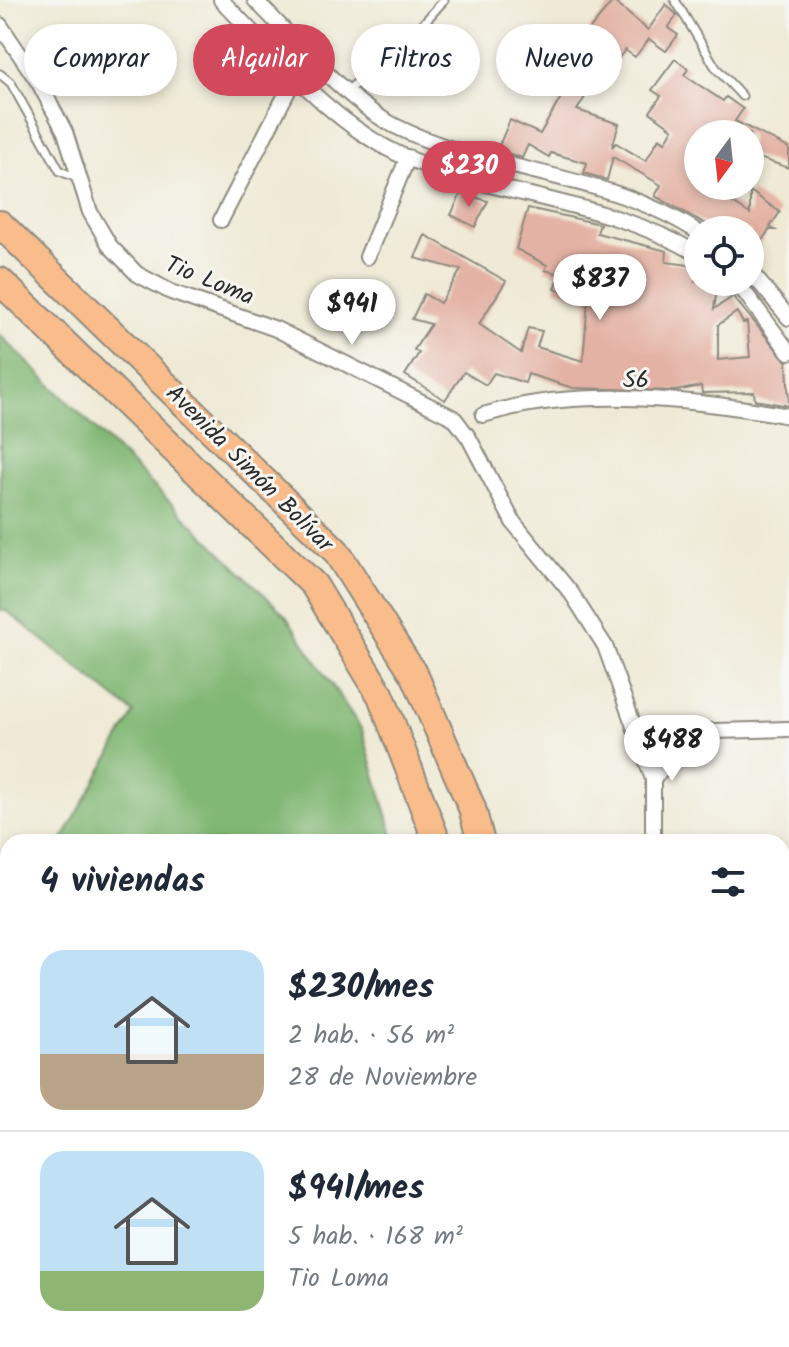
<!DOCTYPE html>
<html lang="es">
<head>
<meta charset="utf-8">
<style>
  :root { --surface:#fff; --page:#f2f2f3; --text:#1f2937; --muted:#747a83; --line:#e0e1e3; --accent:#d1495b }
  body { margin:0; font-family:Kalam,sans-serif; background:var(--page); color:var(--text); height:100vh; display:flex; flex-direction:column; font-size:30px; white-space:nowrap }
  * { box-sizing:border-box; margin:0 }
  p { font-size:26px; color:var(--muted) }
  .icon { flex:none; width:44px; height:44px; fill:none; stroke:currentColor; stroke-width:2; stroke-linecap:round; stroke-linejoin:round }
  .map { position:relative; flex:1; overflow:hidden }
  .sheet { position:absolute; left:0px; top:834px; width:790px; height:514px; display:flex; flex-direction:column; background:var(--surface); border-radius:24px 24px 0 0; box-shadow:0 4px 12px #0003 }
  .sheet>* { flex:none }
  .banner { position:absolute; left:24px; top:24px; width:742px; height:72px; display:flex; gap:16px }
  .needle { width:52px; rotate:195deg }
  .tools { position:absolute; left:684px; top:120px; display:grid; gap:16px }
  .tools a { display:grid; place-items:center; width:80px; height:80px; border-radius:50%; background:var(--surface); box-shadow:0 4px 12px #0003; font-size:40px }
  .price { position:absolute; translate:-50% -68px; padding:0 18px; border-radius:28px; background:#fff; color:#222; font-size:26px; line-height:52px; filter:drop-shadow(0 2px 4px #0008) }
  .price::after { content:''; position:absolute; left:50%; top:48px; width:24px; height:18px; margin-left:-12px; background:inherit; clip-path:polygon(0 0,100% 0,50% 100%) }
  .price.active { background:var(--accent); color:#fff }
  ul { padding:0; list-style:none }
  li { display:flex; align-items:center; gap:24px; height:200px; padding:0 40px }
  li+li { border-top:2px solid var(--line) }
  li span { display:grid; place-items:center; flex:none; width:224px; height:160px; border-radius:24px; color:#555 }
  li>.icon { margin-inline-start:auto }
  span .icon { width:96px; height:96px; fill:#fffc; stroke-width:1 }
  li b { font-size:34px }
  h2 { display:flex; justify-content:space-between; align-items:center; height:96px; padding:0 40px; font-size:34px }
  .pill { padding:0 28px; border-radius:36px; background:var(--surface); box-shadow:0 4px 12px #0003; font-size:28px; line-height:72px }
  .pill.active { background:var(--accent); color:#fff }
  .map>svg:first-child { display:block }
  .forest { fill:#82b875; stroke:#567250; stroke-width:2 }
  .building { fill:#e4b2a4; fill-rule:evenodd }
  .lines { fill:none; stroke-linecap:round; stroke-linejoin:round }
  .lane-casing { stroke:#8d8a80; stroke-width:11 }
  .street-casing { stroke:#8d8a80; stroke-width:18 }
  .highway-casing { stroke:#8d8a80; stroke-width:30 }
  .lane { stroke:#fff; stroke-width:7 }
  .street { stroke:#fff; stroke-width:14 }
  .highway { stroke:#f9bc8a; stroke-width:26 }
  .labels { text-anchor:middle; stroke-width:6; stroke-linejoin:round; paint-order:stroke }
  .street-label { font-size:24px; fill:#2b2b2b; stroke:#f6f6f2 }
</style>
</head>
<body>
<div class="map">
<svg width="789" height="1347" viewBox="0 0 789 1347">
  <rect width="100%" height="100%" fill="#f6f6f2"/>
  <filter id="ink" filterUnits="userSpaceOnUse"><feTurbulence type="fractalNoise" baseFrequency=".0125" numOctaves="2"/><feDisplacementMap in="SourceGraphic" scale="16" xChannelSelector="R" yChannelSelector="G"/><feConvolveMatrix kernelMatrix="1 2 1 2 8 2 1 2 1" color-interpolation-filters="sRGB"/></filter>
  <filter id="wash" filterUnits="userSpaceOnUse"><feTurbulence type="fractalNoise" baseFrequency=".006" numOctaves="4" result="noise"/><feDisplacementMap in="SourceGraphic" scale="32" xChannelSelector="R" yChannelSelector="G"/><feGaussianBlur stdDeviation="1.8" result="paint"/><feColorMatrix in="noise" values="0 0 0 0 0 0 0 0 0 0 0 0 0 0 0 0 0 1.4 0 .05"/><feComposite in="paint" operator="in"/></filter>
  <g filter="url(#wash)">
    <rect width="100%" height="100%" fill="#efead5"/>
    <g class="forest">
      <path d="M0 335 286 616 362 730 395 842H61L134 713 8 612 0 610Z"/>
      <path d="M8 923V1340H375V1347H0V934Z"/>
    </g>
    <g id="blocks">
      <g class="building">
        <path d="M613 1 648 30 666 4 677 15 668 28 678 35 666 51 649 39 635 57 625 50 610 69 578 43Z"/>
        <path d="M547 51 564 60 547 90 530 81Z"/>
        <path d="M675 59 688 69 684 75 723 101 726 97 743 109 735 121 789 148V168L750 155V134H698V186H706L750 214V191L780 212 770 227 775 230H769L750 259V230H717L655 196 661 185 613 157 607 180 584 173 587 163 551 153 549 157 528 145 522 158 497 150 510 120 540 134 567 87 585 97 577 110 619 124 612 147 616 143 646 161 659 138 665 142 673 129 650 112 661 96 652 90Z"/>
        <path d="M461 193 488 201 475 227 451 215Z"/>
        <path d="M528 208 600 224 597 233 667 251 666 262 697 266 695 282H718L714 309 731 298 726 288 787 362 789 406 755 400 754 392 702 393 701 386 676 391 573 388 528 374 525 383 494 373 486 385 464 372 445 400 405 375 419 353 414 350 431 324 412 319 424 294 440 303 461 270 415 258 425 235 506 281 479 324 521 353 528 328 542 331 537 347 583 361 588 300 555 289 560 274 545 270 547 265 516 249ZM737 312 743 323 747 322 750 357 718 360V325Z"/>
      </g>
    </g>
  </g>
  <g filter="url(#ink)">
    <use href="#blocks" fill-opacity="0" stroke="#8d8a80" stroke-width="2"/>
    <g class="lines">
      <defs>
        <g id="lane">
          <path d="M675 0 716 68 742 96"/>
          <path d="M0 74 11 83 60 171 79 179"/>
          <path d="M347 91 415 33 444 0"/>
        </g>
        <g id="street">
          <path d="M221 0C277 56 332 125 405 157 501 198 607 200 698 254"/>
          <path d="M255 0C293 38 347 102 395 126 491 174 606 172 698 232"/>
          <path d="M0 25 39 83 65 132 90 212 110 246 137 274 171 292 276 329 454 418 469 438 513 522 572 594 605 646 653 779V842"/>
          <path d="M221 220 308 52"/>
          <path d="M367 257 408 157"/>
          <path d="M750 271 789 318"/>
          <path d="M737 282 789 352"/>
          <path d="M483 415C577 386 694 399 789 416"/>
          <path d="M637 733 789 729"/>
          <path d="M653 779 677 752 706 732"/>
          <path d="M408 1347 409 1340"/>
          <path d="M576 1347 579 1340"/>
        </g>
        <g id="highway">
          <path d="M0 224 336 551 415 676 472 808 481 842"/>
          <path d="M0 281 314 585 381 696 437 842"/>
          <path d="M462 1340V1347"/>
          <path d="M501 1347V1340"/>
        </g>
      </defs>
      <use href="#lane" class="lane-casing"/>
      <use href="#street" class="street-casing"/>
      <use href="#highway" class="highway-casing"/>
      <use href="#lane" class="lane"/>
      <use href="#street" class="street"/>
      <use href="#highway" class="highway"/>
    </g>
  </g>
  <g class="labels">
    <g class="street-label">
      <text transform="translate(210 280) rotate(22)" y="8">Tio Loma</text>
      <text x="636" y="387">S6</text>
      <text transform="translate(250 468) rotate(45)" y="8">Avenida Simón Bolívar</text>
    </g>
  </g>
</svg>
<div class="tools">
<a><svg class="needle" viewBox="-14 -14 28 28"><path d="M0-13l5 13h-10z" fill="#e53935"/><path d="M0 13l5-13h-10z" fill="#747a83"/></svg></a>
<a><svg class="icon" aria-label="locate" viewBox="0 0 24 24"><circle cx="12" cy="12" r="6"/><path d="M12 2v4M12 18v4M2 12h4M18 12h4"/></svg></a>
</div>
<b class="price active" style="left:469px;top:209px">$230</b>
<b class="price" style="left:600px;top:322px">$837</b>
<b class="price" style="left:352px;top:347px">$941</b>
<b class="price" style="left:672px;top:783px">$488</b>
<div class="banner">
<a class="pill">Comprar</a>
<a class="pill active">Alquilar</a>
<a class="pill">Filtros</a>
<a class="pill">Nuevo</a>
</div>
<section class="sheet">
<h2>4 viviendas<svg class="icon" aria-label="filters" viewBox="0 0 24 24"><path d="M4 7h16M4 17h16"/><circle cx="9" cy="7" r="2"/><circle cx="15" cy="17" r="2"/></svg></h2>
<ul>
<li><span style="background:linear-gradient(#bfe0f5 65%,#b9a48a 0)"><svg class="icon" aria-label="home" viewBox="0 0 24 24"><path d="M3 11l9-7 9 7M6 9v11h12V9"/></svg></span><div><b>$230/mes</b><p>2 hab. · 56 m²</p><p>28 de Noviembre</p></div></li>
<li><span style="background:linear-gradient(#bfe0f5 75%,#8fb573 0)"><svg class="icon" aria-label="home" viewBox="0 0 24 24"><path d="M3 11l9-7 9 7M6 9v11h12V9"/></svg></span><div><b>$941/mes</b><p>5 hab. · 168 m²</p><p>Tio Loma</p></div></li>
</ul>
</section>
</div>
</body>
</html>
